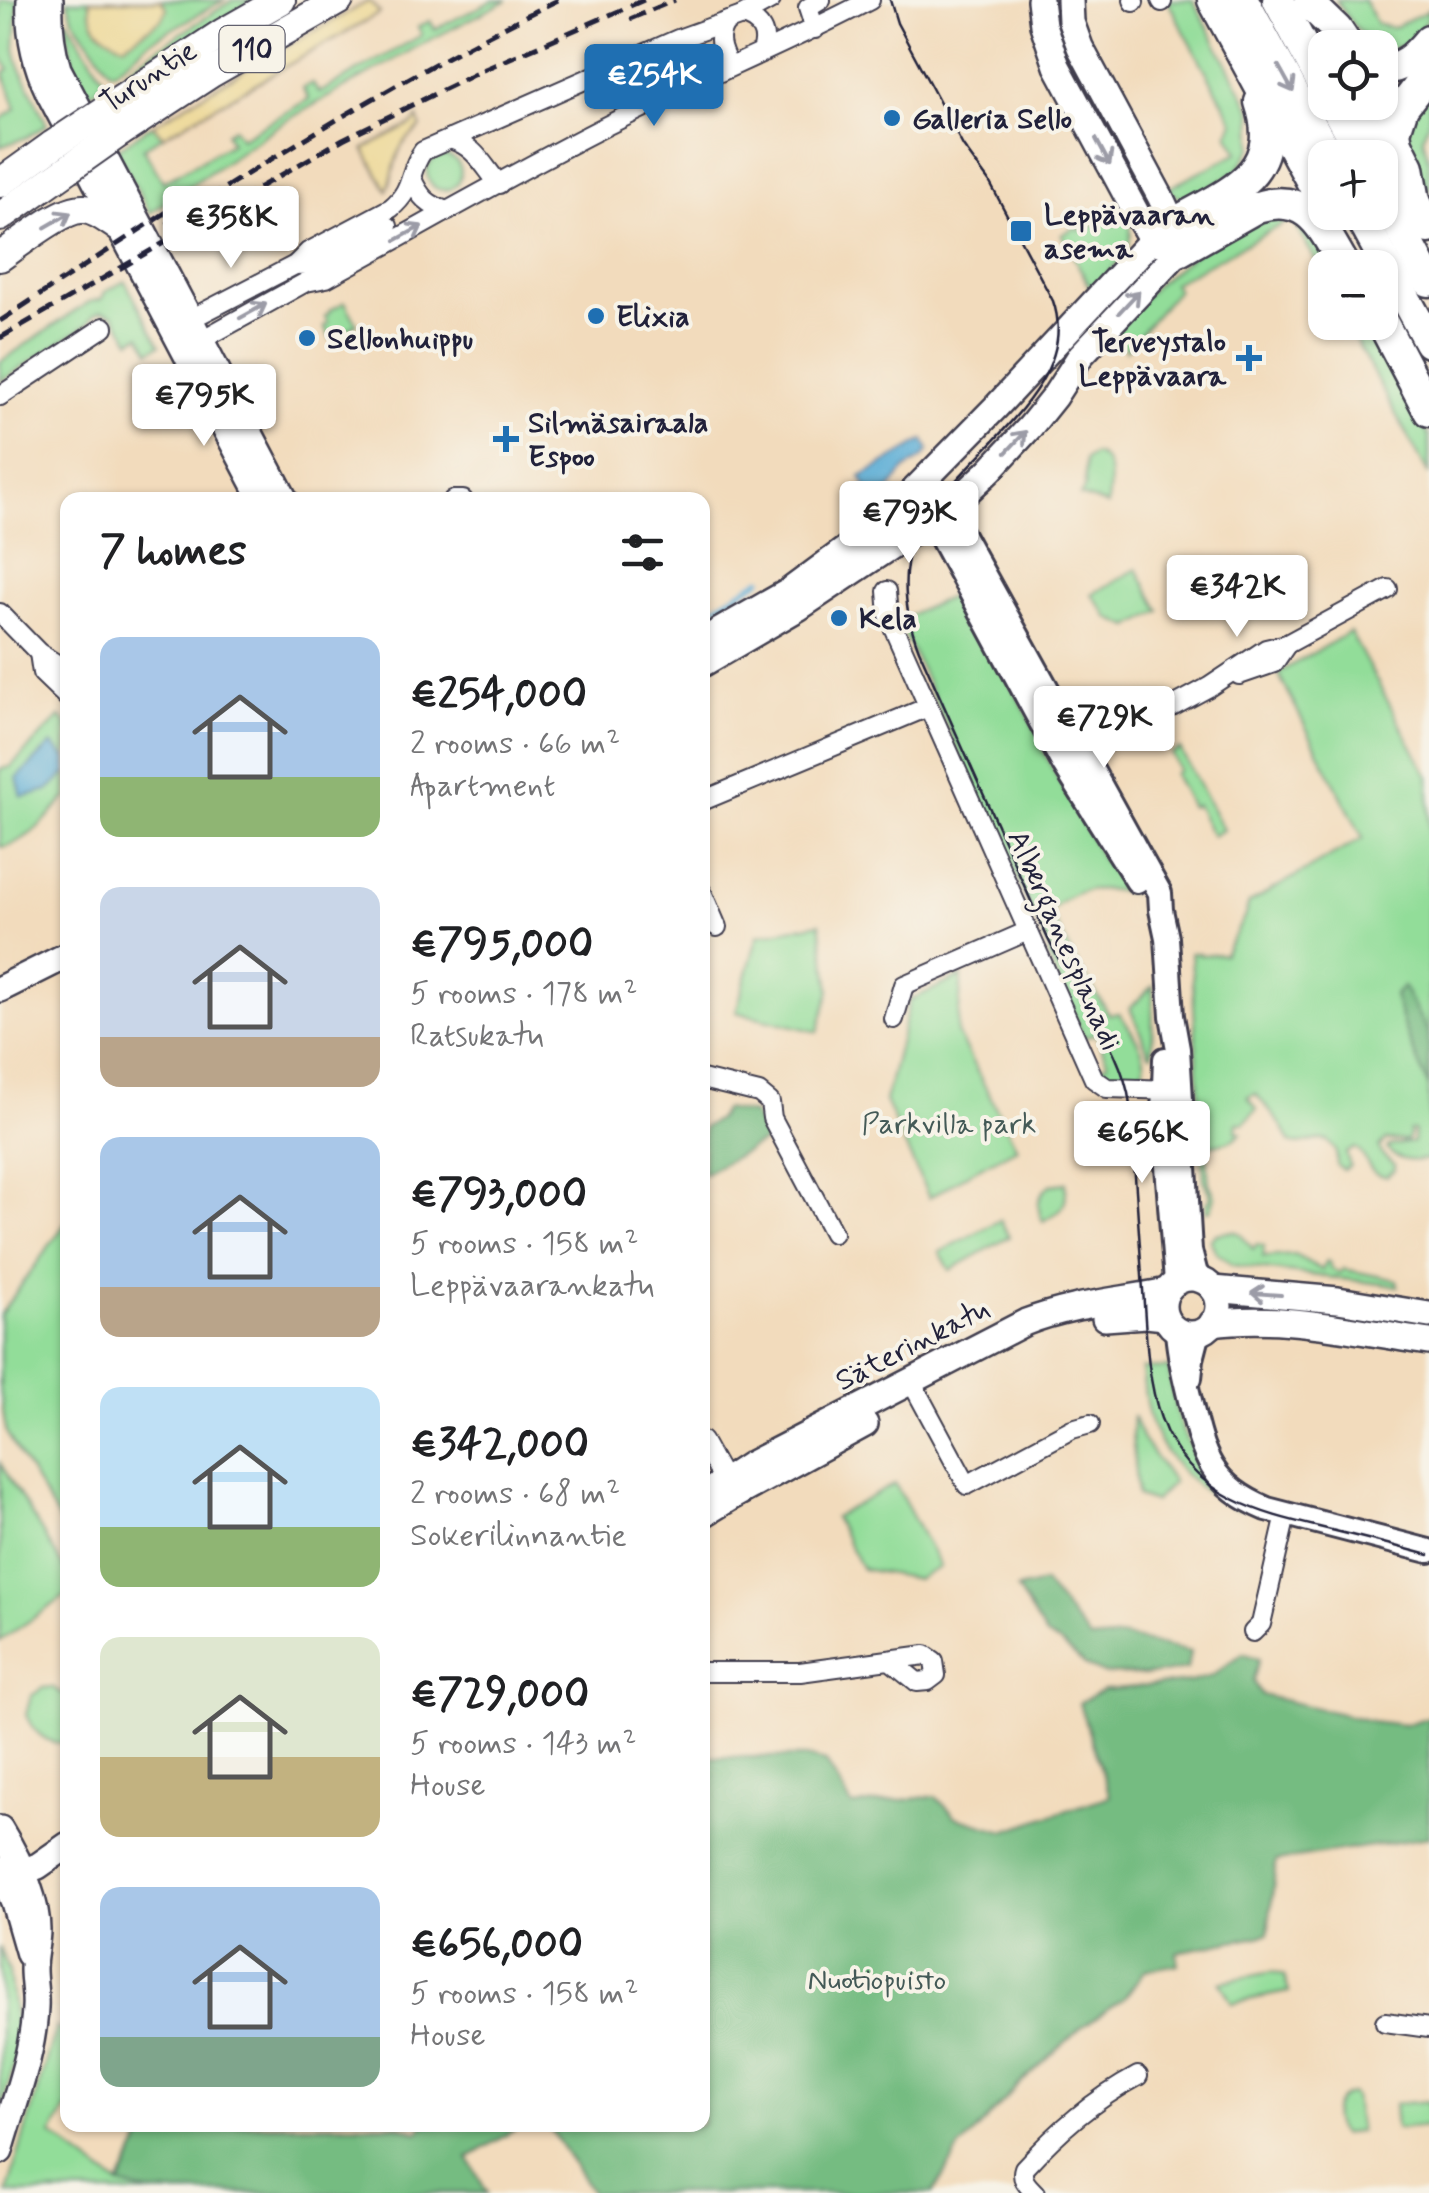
<!DOCTYPE html>
<html lang="en">
<head>
<meta charset="utf-8">
<style>
  :root { --surface:#fff; --page:#f6f6f6; --text:#202124; --muted:#757577; --accent:#1f6fb2 }
  body { margin:0; font-family:Mynerve,sans-serif; background:var(--page); color:var(--text); height:100vh; display:flex; flex-direction:column; font-size:38px; white-space:nowrap }
  * { box-sizing:border-box; margin:0 }
  p { font-size:32px; color:var(--muted) }
  .icon { flex:none; width:55px; height:55px; fill:none; stroke:currentColor; stroke-width:2; stroke-linecap:round; stroke-linejoin:round }
  .map { position:relative; flex:1; overflow:hidden }
  .details { position:absolute; left:60px; top:492px; width:650px; height:1640px; display:flex; flex-direction:column; background:var(--surface); border-radius:20px; box-shadow:0 2px 8px #0004 }
  .details>* { flex:none }
  .controls { position:absolute; left:1308px; top:30px; display:grid; gap:20px }
  .controls a { display:grid; place-items:center; width:90px; height:90px; border-radius:20px; background:var(--surface); box-shadow:0 2px 8px #0004; font-size:50px }
  .price { position:absolute; translate:-50% -85px; padding:0 22px; border-radius:10px; background:#fff; color:#222; font-size:32px; line-height:65px; filter:drop-shadow(0 2px 5px #0008) }
  .price::after { content:''; position:absolute; left:50%; top:60px; width:30px; height:22px; margin-left:-15px; background:inherit; clip-path:polygon(0 0,100% 0,50% 100%) }
  .price.selected { background:var(--accent); color:#fff }
  ul { padding:0; list-style:none }
  li { display:flex; align-items:center; gap:30px; height:250px; padding:0 40px }
  li span { display:grid; place-items:center; flex:none; width:280px; height:200px; border-radius:20px; color:#555 }
  li>.icon { margin-inline-start:auto }
  span .icon { width:120px; height:120px; fill:#fffc; stroke-width:1 }
  li b { font-size:42px }
  h2 { display:flex; justify-content:space-between; align-items:center; height:120px; padding:0 40px; font-size:42px }
  .map>svg:first-child { display:block }
  .green { fill:#92dd99; stroke:#5a806a; stroke-width:2.5 }
  .forest { fill:#75bc81; stroke:#4c6f5e; stroke-width:2.5 }
  .sand { fill:#eeda9e; stroke:#887e6c; stroke-width:2.5 }
  .water { fill:#59acd5; stroke:#3e6788; stroke-width:2.5 }
  .lines { fill:none; stroke-linecap:round; stroke-linejoin:round }
  .stream { stroke:#59acd5; stroke-width:5 }
  .minor-casing { stroke:#413e4e; stroke-width:22 }
  .tertiary-casing { stroke:#413e4e; stroke-width:28 }
  .secondary-casing { stroke:#413e4e; stroke-width:30 }
  .primary-casing { stroke:#413e4e; stroke-width:32 }
  .trunk-casing { stroke:#413e4e; stroke-width:35 }
  .minor { stroke:#fff; stroke-width:18 }
  .tertiary { stroke:#fff; stroke-width:22 }
  .secondary { stroke:#fff; stroke-width:25 }
  .primary { stroke:#fff; stroke-width:28 }
  .trunk { stroke:#fff; stroke-width:30 }
  .tram { stroke:#22223b; stroke-width:2.5 }
  .rail { stroke:#22223b; stroke-width:5; stroke-dasharray:15 8; stroke-linecap:butt }
  .primary-bridge-casing { stroke:#413e4e; stroke-width:32; stroke-linecap:butt }
  .primary-bridge { stroke:#fff; stroke-width:28 }
  .oneway { stroke:#9c9ca7 }
  .poi-dot { fill:#1f6fb2; stroke:#f7f3e8; stroke-width:4 }
  .labels { text-anchor:middle; stroke-width:8; stroke-linejoin:round; paint-order:stroke }
  .shield { fill:#f7f3e8; stroke:#62616f; stroke-width:2.5 }
  .shield-label { font-size:28px; font-weight:bold; fill:#22223b }
  .street-label { font-size:30px; fill:#22223b; stroke:#f7f3e8 }
  .poi-label { font-size:30px; font-weight:bold; fill:#22223b; stroke:#f7f3e8; text-anchor:start }
  .park-label { font-size:30px; fill:#445a57; stroke:#f7f3e8 }
</style>
</head>
<body>
<div class="map">
<svg width="1429" height="2193" viewBox="0 0 1429 2193">
  <rect width="100%" height="100%" fill="#f7f3e8"/>
  <filter id="ink" filterUnits="userSpaceOnUse"><feTurbulence type="fractalNoise" baseFrequency=".01" numOctaves="2"/><feDisplacementMap in="SourceGraphic" scale="20" xChannelSelector="R" yChannelSelector="G"/><feConvolveMatrix kernelMatrix="1 2 1 2 8 2 1 2 1" color-interpolation-filters="sRGB"/></filter>
  <filter id="wash" filterUnits="userSpaceOnUse"><feTurbulence type="fractalNoise" baseFrequency=".0048" numOctaves="4" result="noise"/><feDisplacementMap in="SourceGraphic" scale="40" xChannelSelector="R" yChannelSelector="G"/><feGaussianBlur stdDeviation="2.25" result="paint"/><feColorMatrix in="noise" values="0 0 0 0 0 0 0 0 0 0 0 0 0 0 0 0 0 1.4 0 .05"/><feComposite in="paint" operator="in"/></filter>
  <g filter="url(#wash)">
    <rect width="100%" height="100%" fill="#f2dbbc"/>
    <g class="green">
      <path d="M0 0H18L15 49 19 65 47 125 27 137 0 147V120L16 109 4 73 9 69 0 55Z"/>
      <path d="M67 0H90V13L166 8 160 0H224L149 42 115 71H110L73 18Z"/>
      <path d="M233 0H254L120 81 118 80 135 63Z"/>
      <path d="M494 0H508L422 44 282 123 150 213 116 150 152 125 163 136 143 148 163 182 231 143 226 133 234 128 241 138 309 99 303 88 312 83 319 93 422 35 418 27 430 21 435 29Z"/>
      <path d="M1167 0H1193L1252 110 1253 147 1238 170 1193 198 1179 197 1173 194 1169 188 1239 152 1228 134 1234 122Z"/>
      <path d="M1336 0H1364L1377 24 1392 28 1427 11 1429 7C1429 18 1424 26 1416 35 1382 72 1353 27 1336 0Z"/>
      <path d="M65 20H68L104 79 98 88 87 95 73 64Z"/>
      <path d="M1429 92V118L1423 137 1429 162V188L1426 190 1408 154 1406 116Z"/>
      <circle cx="444" cy="173" r="17"/>
      <path d="M1286 211 1330 254 1316 261 1292 219 1173 283 1177 290 1126 350 1114 329 1157 284 1214 238Z"/>
      <path d="M1108 212 1115 224 1128 217C1140 249 1111 268 1092 291L1062 235 1076 226 1079 230 1084 228 1086 230 1101 222 1099 217Z"/>
      <path d="M125 281 160 345 150 351 140 335 131 340 113 314 101 311 94 315 88 324 0 382V362L89 302 102 299 105 292Z"/>
      <path d="M345 302 357 324 331 339 324 326 329 323 325 316 330 313 329 311Z"/>
      <path d="M1346 323H1370L1429 437V475Z"/>
      <path d="M1094 454C1116 459 1109 487 1108 505L1080 496 1085 488V460Z"/>
      <path d="M1137 569 1160 611 1130 627 1109 618 1092 594Z"/>
      <path d="M961 592 1043 743 1040 745 1103 861 1130 893C1095 886 1077 886 1050 912L1074 959 1109 1014 1119 1013C1131 1030 1154 1058 1140 1077 1124 1077 1107 1084 1098 1068L1108 1063 1095 1033 1084 1038 1047 955 1051 952 898 620Z"/>
      <path d="M1350 632 1429 777V1159C1413 1162 1397 1162 1387 1149L1389 1146 1413 1142 1414 1131H1409V1136L1406 1141 1386 1140 1379 1147 1382 1155 1394 1165V1170L1387 1176C1366 1177 1369 1156 1355 1148L1346 1153 1350 1166 1344 1170 1337 1166 1336 1151 1328 1141C1315 1136 1304 1148 1290 1142L1282 1126 1256 1094 1248 1097 1257 1109 1244 1123H1237L1236 1131 1241 1133C1231 1143 1219 1144 1206 1146L1209 1183 1215 1196 1211 1210 1206 1211 1207 1203 1211 1196 1204 1180 1191 953H1199L1200 955 1224 954 1244 918 1249 903 1363 838 1278 673Z"/>
      <path d="M60 717 67 724V797C48 816 29 844 0 847V769L10 767Z"/>
      <path d="M1180 749 1223 830 1212 836 1196 805 1191 807 1174 774 1179 770 1171 754Z"/>
      <path d="M820 923 830 990 818 1032 736 1012 758 935Z"/>
      <path d="M962 976 957 1033 1017 1148 967 1174 929 1198 885 1101 910 1000Z"/>
      <path d="M1153 986 1152 1054 1149 1053 1130 1008Z"/>
      <path d="M1066 1183C1067 1208 1063 1209 1043 1221 1035 1207 1038 1195 1050 1185Z"/>
      <path d="M1000 1220 1009 1237 950 1270 940 1252Z"/>
      <path d="M67 1221V1534L6 1432 0 1389V1315Z"/>
      <path d="M1233 1231 1241 1234 1253 1249 1257 1244 1264 1246 1263 1257 1295 1255 1322 1270 1327 1261 1331 1264 1330 1268 1340 1273 1343 1269 1397 1280 1398 1286 1232 1265 1216 1252 1210 1240 1216 1234Z"/>
      <path d="M1169 1368C1173 1398 1177 1427 1194 1453 1206 1471 1222 1487 1236 1503L1237 1509C1195 1492 1156 1453 1147 1408 1144 1395 1144 1381 1142 1369Z"/>
      <path d="M1133 1416 1143 1440 1173 1482 1154 1502 1137 1496 1132 1433Z"/>
      <path d="M0 1463 68 1575 67 1595 0 1641Z"/>
      <path d="M895 1484 940 1567 917 1579 862 1569 834 1517Z"/>
      <path d="M52 1687 67 1697V1742C48 1746 33 1732 26 1715L31 1696 43 1688Z"/>
      <path d="M0 1947 9 1971 15 2020 22 2021 20 2042 0 2115Z"/>
      <path d="M1272 1972 1284 1976 1289 1992 1232 2003 1220 1982Z"/>
      <path d="M56 2027 67 2035 68 2106 52 2135 119 2185 149 2125H398L418 2132 424 2125H522L468 2158 487 2193H7Z"/>
      <path d="M1351 2094 1354 2097 1359 2131 1341 2135C1329 2121 1331 2098 1351 2094Z"/>
      <path d="M1429 2101V2126L1396 2129 1394 2104Z"/>
    </g>
    <g class="forest">
      <path d="M1403 987 1429 1034V1087C1415 1057 1402 1027 1394 995Z"/>
      <path d="M724 1109 753 1114 767 1140 703 1174V1128L717 1119Z"/>
      <path d="M1044 1583 1090 1640 1124 1637 1190 1652 1187 1669 1149 1675 1104 1674 1087 1667 1060 1643 1046 1636 1017 1589Z"/>
      <path d="M1243 1653 1259 1659 1253 1681 1261 1695 1371 1721 1404 1725 1429 1717V1837L1276 1861 1268 1934 1177 1952 1178 1964 1145 1970 1124 1998 1082 2027 1020 2084 959 2150 933 2193H592L548 2125H702L703 1757H806L826 1762 852 1806 935 1796 956 1817 1004 1831 1110 1796 1079 1703 1104 1690 1190 1682 1212 1676Z"/>
      <path d="M149 2125H398L418 2132 424 2125H522L468 2158 487 2193H148L120 2185Z"/>
    </g>
    <g class="sand">
      <path d="M90 0H160L167 8 161 20 124 45C102 36 89 27 90 0Z"/>
      <path d="M369 1 380 13 163 136 152 125 249 67Z"/>
      <path d="M418 118 421 127C415 133 407 138 402 146 393 160 395 176 387 190L364 149 413 124Z"/>
    </g>
    <g class="water">
      <path d="M924 440 929 450C924 461 913 462 904 471 895 481 894 489 882 496L869 492 861 477Z"/>
      <path d="M52 744 67 759V773L48 790 22 797 17 778Z"/>
    </g>
    <g class="lines">
      <path class="stream" d="M702 615 761 579"/>
    </g>
  </g>
  <g filter="url(#ink)">
    <g class="lines">
      <defs>
        <g id="minor">
          <path d="M1133 0 1134 2"/>
          <path d="M1161 0 1162 2"/>
          <path d="M742 16C761 21 768 34 762 52"/>
          <path d="M728 21C714 35 721 51 729 66"/>
          <path d="M815 29 808 8 821 0"/>
          <path d="M450 139C476 147 482 164 499 184"/>
          <path d="M412 179C420 197 428 206 448 211"/>
          <path d="M295 265 317 264 388 226"/>
          <path d="M181 324 295 265 308 252 391 208C415 188 407 173 423 151L678 39 742 16 771 0"/>
          <path d="M194 344 306 282 326 278C420 227 513 173 608 125 695 81 785 45 870 0"/>
          <path d="M0 396 104 327"/>
          <path d="M453 500H463"/>
          <path d="M887 591 889 615 894 629 1094 1079 1107 1088 1174 1090"/>
          <path d="M0 613 39 653 55 663 68 676"/>
          <path d="M39 653 42 673 68 698"/>
          <path d="M1239 675 1274 663 1287 644"/>
          <path d="M1073 760 1209 687 1266 649 1287 644 1388 589"/>
          <path d="M702 801 928 707"/>
          <path d="M702 892 717 927"/>
          <path d="M894 1019 904 985 1028 931"/>
          <path d="M702 1079 759 1093 770 1102 772 1118 833 1233"/>
          <path d="M911 1381 967 1485 1072 1429 1090 1424"/>
          <path d="M702 1441 730 1491"/>
          <path d="M1253 1632 1261 1624 1286 1515"/>
          <path d="M702 1672H800L925 1655 934 1661 936 1675 928 1681 917 1682 891 1661"/>
          <path d="M1385 2022 1429 2028"/>
          <path d="M1035 2193C1028 2186 1020 2179 1024 2168 1058 2131 1093 2100 1138 2076"/>
        </g>
        <g id="tertiary">
          <path d="M915 490 940 504 957 526 1160 893 1161 910 1167 938 1172 1016 1178 1049 1190 1251 1197 1278"/>
          <path d="M923 504 1064 765 1137 881"/>
          <path d="M1165 1059 1163 1115 1176 1282"/>
          <path d="M1177 1330C1178 1352 1183 1371 1188 1392 1202 1450 1206 1484 1267 1509L1429 1551"/>
          <path d="M1190 1378 1192 1359 1199 1332"/>
        </g>
        <g id="secondary">
          <path d="M30 0C28 34 35 63 49 93L263 500"/>
          <path d="M50 0C49 24 51 46 58 69L285 500"/>
          <path d="M1040 0 1043 25 1057 66 1141 222 1152 240 1165 245"/>
          <path d="M1070 0 1071 22 1080 47 1160 196 1173 224 1178 241"/>
          <path d="M702 641 788 592 884 521 996 407 1152 240 1173 224"/>
          <path d="M702 664 798 608 954 504 990 470 1030 427 1054 397 1081 355 1179 251"/>
          <path d="M0 989 68 955"/>
          <circle cx="1191" cy="1306" r="28"/>
          <path d="M1213 1289 1338 1300 1429 1315"/>
          <path d="M1105 1318 1146 1315 1165 1317"/>
          <path d="M1212 1323C1284 1313 1358 1332 1429 1342"/>
          <path d="M702 1496 751 1464 1026 1322C1072 1304 1119 1301 1167 1291"/>
          <path d="M702 1515 733 1496 865 1424"/>
          <path d="M0 1829C17 1857 37 1896 37 1930 37 1943 33 1956 33 1969 33 1982 36 1995 35 2008 33 2056 13 2105 0 2151"/>
          <path d="M0 1870 14 1902 29 1954"/>
          <path d="M7 1878 38 1866 68 1845"/>
        </g>
        <g id="primary">
          <path d="M107 109 223 33 281 0"/>
          <path d="M119 133 211 73 339 0"/>
          <path d="M0 183 53 145"/>
          <path d="M0 217 68 169"/>
          <path d="M0 257C19 244 63 207 84 209 97 210 109 221 120 228"/>
        </g>
        <g id="trunk">
          <path d="M1213 0 1325 206"/>
          <path d="M1243 0 1329 158"/>
          <path d="M1278 0 1325 88"/>
          <path d="M1309 3 1337 30 1349 48"/>
          <path d="M1380 69C1403 69 1415 57 1429 40"/>
          <path d="M1333 102 1363 158"/>
          <path d="M1363 102 1429 228"/>
          <path d="M1380 190 1429 281"/>
          <path d="M1415 201 1409 167 1397 143 1395 132 1403 107 1429 73"/>
          <path d="M1358 212 1429 342"/>
          <path d="M1173 224C1226 193 1285 176 1260 102"/>
          <path d="M1179 251 1257 207C1310 191 1323 230 1346 268"/>
          <path d="M1380 318 1429 411"/>
        </g>
      </defs>
      <use href="#minor" class="minor-casing"/>
      <use href="#tertiary" class="tertiary-casing"/>
      <use href="#secondary" class="secondary-casing"/>
      <use href="#primary" class="primary-casing"/>
      <use href="#trunk" class="trunk-casing"/>
      <use href="#minor" class="minor"/>
      <use href="#tertiary" class="tertiary"/>
      <use href="#secondary" class="secondary"/>
      <use href="#primary" class="primary"/>
      <use href="#trunk" class="trunk"/>
      <path class="tram" d="M890 0 897 23 963 146 990 183 1053 301C1086 394 941 465 912 544 900 579 906 616 919 650L1048 939C1073 990 1115 1036 1128 1093 1133 1120 1133 1148 1135 1176 1138 1218 1141 1261 1144 1304 1149 1383 1152 1458 1233 1499 1260 1513 1289 1520 1319 1527 1356 1536 1392 1545 1429 1555"/>
      <g class="rail">
        <path d="M630 19 675 0"/>
        <path d="M167 224C294 144 422 66 558 0"/>
        <path d="M0 321 176 206"/>
        <path d="M0 338 343 139 485 69 644 0"/>
      </g>
      <defs>
        <g id="primary-bridge">
          <path d="M53 145 107 109"/>
          <path d="M68 169 119 133"/>
        </g>
      </defs>
      <use href="#primary-bridge" class="primary-bridge-casing"/>
      <use href="#primary-bridge" class="primary-bridge"/>
    </g>
    <defs><path id="oneway-shaft" d="M-6 0H5M1.5-3L5.5 0L1.5 3" fill="none" stroke-width="1.6" stroke-linecap="round" stroke-linejoin="round" transform="scale(2.5)"/></defs>
    <g class="oneway">
      <use href="#oneway-shaft" transform="translate(1286 79) rotate(61)"/>
      <use href="#oneway-shaft" transform="translate(1103 152) rotate(62)"/>
      <use href="#oneway-shaft" transform="translate(58 220) rotate(-30)"/>
      <use href="#oneway-shaft" transform="translate(409 233) rotate(-29)"/>
      <use href="#oneway-shaft" transform="translate(1129 302) rotate(-47)"/>
      <use href="#oneway-shaft" transform="translate(253 311) rotate(-29)"/>
      <use href="#oneway-shaft" transform="translate(1016 442) rotate(-47)"/>
      <use href="#oneway-shaft" transform="translate(1266 1294) rotate(-176)"/>
    </g>
  </g>
  <g class="poi-dot">
    <circle cx="892" cy="118" r="10"/>
    <rect x="1009" y="219" width="24" height="24" rx="5"/>
    <circle cx="596" cy="316" r="10"/>
    <circle cx="307" cy="338" r="10"/>
    <path d="M1244 343h10v10h10v10h-10v10h-10v-10h-10v-10h10z"/>
    <path d="M501 424h10v10h10v10h-10v10h-10v-10h-10v-10h10z"/>
    <circle cx="839" cy="618" r="10"/>
  </g>
  <g class="labels">
    <rect class="shield" x="219.5" y="26" width="65" height="46" rx="8"/>
    <g class="shield-label">
      <text x="252" y="59">110</text>
    </g>
    <g class="street-label">
      <text transform="translate(148 76) rotate(-33)" y="10">Turuntie</text>
      <text transform="translate(1065 940) rotate(66)" y="10">Alberganesplanadi</text>
      <text transform="translate(912 1344) rotate(-27)" y="10">Säterinkatu</text>
    </g>
    <g class="poi-label">
      <text x="912" y="128">Galleria Sello</text>
      <text x="1044" y="224">Leppävaaran<tspan x="1044" dy="34">asema</tspan></text>
      <text x="616" y="326">Elixia</text>
      <text x="327" y="348">Sellonhuippu</text>
      <text x="1226" y="351" text-anchor="end">Terveystalo<tspan x="1226" dy="34">Leppävaara</tspan></text>
      <text x="528" y="432">Silmäsairaala<tspan x="528" dy="34">Espoo</tspan></text>
      <text x="859" y="628">Kela</text>
    </g>
    <g class="park-label">
      <text x="949" y="1133">Parkvilla park</text>
      <text x="877" y="1989">Nuotiopuisto</text>
    </g>
  </g>
</svg>
<div class="controls">
<a><svg class="icon" aria-label="locate" viewBox="0 0 24 24"><circle cx="12" cy="12" r="6"/><path d="M12 2v4M12 18v4M2 12h4M18 12h4"/></svg></a>
<a>+</a>
<a>−</a>
</div>
<b class="price selected" style="left:654px;top:129px">€254K</b>
<b class="price" style="left:231px;top:271px">€358K</b>
<b class="price" style="left:204px;top:449px">€795K</b>
<b class="price" style="left:909px;top:566px">€793K</b>
<b class="price" style="left:1237px;top:640px">€342K</b>
<b class="price" style="left:1104px;top:771px">€729K</b>
<b class="price" style="left:1142px;top:1186px">€656K</b>
<section class="details">
<h2>7 homes<svg class="icon" aria-label="filters" viewBox="0 0 24 24"><path d="M4 7h16M4 17h16"/><circle cx="9" cy="7" r="2"/><circle cx="15" cy="17" r="2"/></svg></h2>
<ul>
<li><span style="background:linear-gradient(#a9c7e8 70%,#8fb573 0)"><svg class="icon" aria-label="home" viewBox="0 0 24 24"><path d="M3 11l9-7 9 7M6 9v11h12V9"/></svg></span><div><b>€254,000</b><p>2 rooms · 66 m²</p><p>Apartment</p></div></li>
<li><span style="background:linear-gradient(#c9d6e8 75%,#b9a48a 0)"><svg class="icon" aria-label="home" viewBox="0 0 24 24"><path d="M3 11l9-7 9 7M6 9v11h12V9"/></svg></span><div><b>€795,000</b><p>5 rooms · 178 m²</p><p>Ratsukatu</p></div></li>
<li><span style="background:linear-gradient(#a9c7e8 75%,#b9a48a 0)"><svg class="icon" aria-label="home" viewBox="0 0 24 24"><path d="M3 11l9-7 9 7M6 9v11h12V9"/></svg></span><div><b>€793,000</b><p>5 rooms · 158 m²</p><p>Leppävaarankatu</p></div></li>
<li><span style="background:linear-gradient(#bfe0f5 70%,#8fb573 0)"><svg class="icon" aria-label="home" viewBox="0 0 24 24"><path d="M3 11l9-7 9 7M6 9v11h12V9"/></svg></span><div><b>€342,000</b><p>2 rooms · 68 m²</p><p>Sokerilinnantie</p></div></li>
<li><span style="background:linear-gradient(#dfe7d0 60%,#c2b280 0)"><svg class="icon" aria-label="home" viewBox="0 0 24 24"><path d="M3 11l9-7 9 7M6 9v11h12V9"/></svg></span><div><b>€729,000</b><p>5 rooms · 143 m²</p><p>House</p></div></li>
<li><span style="background:linear-gradient(#a9c7e8 75%,#7fa58c 0)"><svg class="icon" aria-label="home" viewBox="0 0 24 24"><path d="M3 11l9-7 9 7M6 9v11h12V9"/></svg></span><div><b>€656,000</b><p>5 rooms · 158 m²</p><p>House</p></div></li>
</ul>
</section>
</div>
</body>
</html>
